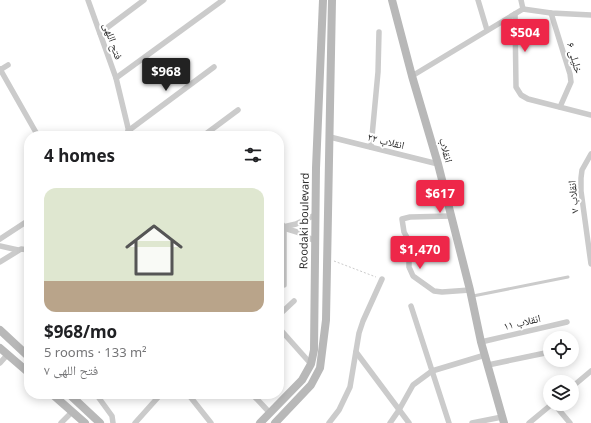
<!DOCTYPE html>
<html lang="en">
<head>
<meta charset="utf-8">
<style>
  :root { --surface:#fff; --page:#f6f6f6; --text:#202124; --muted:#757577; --accent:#ee2749 }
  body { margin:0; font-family:"Noto Sans","Noto Naskh Arabic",sans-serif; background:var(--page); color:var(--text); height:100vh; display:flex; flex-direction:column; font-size:15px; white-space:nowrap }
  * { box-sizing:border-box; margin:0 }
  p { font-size:13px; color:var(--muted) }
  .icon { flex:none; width:22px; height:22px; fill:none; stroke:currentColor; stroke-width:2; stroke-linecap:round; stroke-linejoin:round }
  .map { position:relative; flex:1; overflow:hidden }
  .drawer { position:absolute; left:24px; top:131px; width:260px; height:268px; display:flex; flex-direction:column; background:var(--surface); border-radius:16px; box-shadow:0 2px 10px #0003 }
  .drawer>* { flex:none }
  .tools { position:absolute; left:543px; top:331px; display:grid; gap:8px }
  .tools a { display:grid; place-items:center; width:36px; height:36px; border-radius:50%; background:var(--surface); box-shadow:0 2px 10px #0003; font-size:20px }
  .price { position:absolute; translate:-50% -34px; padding:0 9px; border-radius:4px; background:var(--accent); color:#fff; font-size:13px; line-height:26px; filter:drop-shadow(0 1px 2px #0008) }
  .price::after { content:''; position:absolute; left:50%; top:24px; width:12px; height:9px; margin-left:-6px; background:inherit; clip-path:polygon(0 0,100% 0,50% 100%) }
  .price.selected { background:#222; color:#fff }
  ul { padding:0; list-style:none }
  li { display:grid; align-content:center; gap:8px; height:212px; padding:0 20px }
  li span { display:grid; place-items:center; height:124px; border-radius:12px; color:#555 }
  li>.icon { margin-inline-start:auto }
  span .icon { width:72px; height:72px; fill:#fffc; stroke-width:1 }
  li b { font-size:17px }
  h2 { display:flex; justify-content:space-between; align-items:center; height:48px; padding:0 20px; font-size:17px }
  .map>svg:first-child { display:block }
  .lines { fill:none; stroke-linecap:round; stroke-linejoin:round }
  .path { stroke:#cbcbcb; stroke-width:1; stroke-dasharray:2 2; stroke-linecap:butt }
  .lane { stroke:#cbcbcb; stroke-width:3 }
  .street { stroke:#cbcbcb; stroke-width:5.5 }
  .secondary { stroke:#b8b8b8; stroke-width:8 }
  .labels { text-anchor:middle; stroke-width:4; stroke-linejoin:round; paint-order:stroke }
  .street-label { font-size:11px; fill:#2e2e2e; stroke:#fff }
</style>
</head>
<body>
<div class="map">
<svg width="591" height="423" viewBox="0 0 591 423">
  <rect width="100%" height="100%" fill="#fff"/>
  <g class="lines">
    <path class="path" d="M334 261 376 277"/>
    <path class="lane" d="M473 296 568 277"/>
    <g class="street">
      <path d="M88 0 116 78 130 136"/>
      <path d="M478 0 487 30"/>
      <path d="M521 0 523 9"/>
      <path d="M551 13 570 74 571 82 560 107"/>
      <path d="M515 14 516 87 521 95 528 99 591 115"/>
      <path d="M100 33 144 0"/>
      <path d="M0 69 38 136"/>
      <path d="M0 70 8 65"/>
      <path d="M412 76 523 9 551 13 591 15"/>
      <path d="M116 78 223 0"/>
      <path d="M128 131 214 67"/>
      <path d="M203 136 238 110"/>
      <path d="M330 137 438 164"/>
      <path d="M371 147 378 72 379 32"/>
      <path d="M591 154 582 170 581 178V191L591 264"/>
      <path d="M451 216 410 217 402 219 404 232 409 241V267L413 276 434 291 442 292 470 290"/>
      <path d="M279 220 284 227"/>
      <path d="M284 227V285"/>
      <path d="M279 228 296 224 315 215"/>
      <path d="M284 228 297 232 315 241"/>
      <path d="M0 239 29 220"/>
      <path d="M0 246 18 250"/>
      <path d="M0 262 21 249 29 250"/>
      <path d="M411 306 449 423"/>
      <path d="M279 315 294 301"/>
      <path d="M279 328 311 364"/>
      <path d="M481 342 567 322"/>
      <path d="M356 352 409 423"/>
      <path d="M0 363 8 354"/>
      <path d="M488 365 550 352"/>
      <path d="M572 387 591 371"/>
      <path d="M96 394 112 416 113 423"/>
      <path d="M188 394 211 423"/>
      <path d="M252 394 270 413"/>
      <path d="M554 404 570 423"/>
      <path d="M61 423 72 412"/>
      <path d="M135 423 161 394"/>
      <path d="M329 423 339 410 350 387 359 333 363 321 382 279"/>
      <path d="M390 423 399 410 413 385 432 371 485 355"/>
      <path d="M472 423 502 417"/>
      <path d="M529 423 552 404"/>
    </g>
    <g class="secondary">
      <path d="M392 0 412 76 438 164 470 290 481 342 504 423"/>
      <path d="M0 330 29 357"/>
      <path d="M0 348 29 373"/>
      <path d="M52 394 85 423"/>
      <path d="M69 394 100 423"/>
      <path d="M260 423 302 380 311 364 314 350 316 168 323 0"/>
      <path d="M275 423 311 385 320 368 326 320 332 0"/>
    </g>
  </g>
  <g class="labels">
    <g class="street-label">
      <text transform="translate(113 41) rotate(71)" y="4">فتح اللهی</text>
      <text transform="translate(575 58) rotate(74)" y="4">خلیلی ۶</text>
      <text transform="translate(386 141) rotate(14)" y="4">انقلاب ۲۲</text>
      <text transform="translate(446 150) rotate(75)" y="4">انقلاب</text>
      <text transform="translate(573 197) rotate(-95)" y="4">انقلاب ۷</text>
      <text transform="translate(304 221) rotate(-89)" y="4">Roodaki boulevard</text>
      <text transform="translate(522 322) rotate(-13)" y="4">انقلاب ۱۱</text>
    </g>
  </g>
</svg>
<div class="tools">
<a><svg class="icon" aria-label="locate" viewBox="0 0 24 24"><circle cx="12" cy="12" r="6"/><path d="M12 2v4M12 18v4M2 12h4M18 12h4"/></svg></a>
<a><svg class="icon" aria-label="layers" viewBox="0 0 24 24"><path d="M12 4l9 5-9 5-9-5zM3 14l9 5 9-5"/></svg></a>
</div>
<b class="price" style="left:525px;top:53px">$504</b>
<b class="price selected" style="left:166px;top:92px">$968</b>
<b class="price" style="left:440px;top:214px">$617</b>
<b class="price" style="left:420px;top:270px">$1,470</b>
<section class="drawer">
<h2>4 homes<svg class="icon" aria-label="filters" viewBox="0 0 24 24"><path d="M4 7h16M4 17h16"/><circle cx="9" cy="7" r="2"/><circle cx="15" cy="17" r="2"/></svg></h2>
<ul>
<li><span style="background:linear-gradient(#dfe7d0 75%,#b9a48a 0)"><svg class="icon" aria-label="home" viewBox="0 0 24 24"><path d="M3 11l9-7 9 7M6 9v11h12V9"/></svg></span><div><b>$968/mo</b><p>5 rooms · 133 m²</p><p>فتح اللهی ۷</p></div></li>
</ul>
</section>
</div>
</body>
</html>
